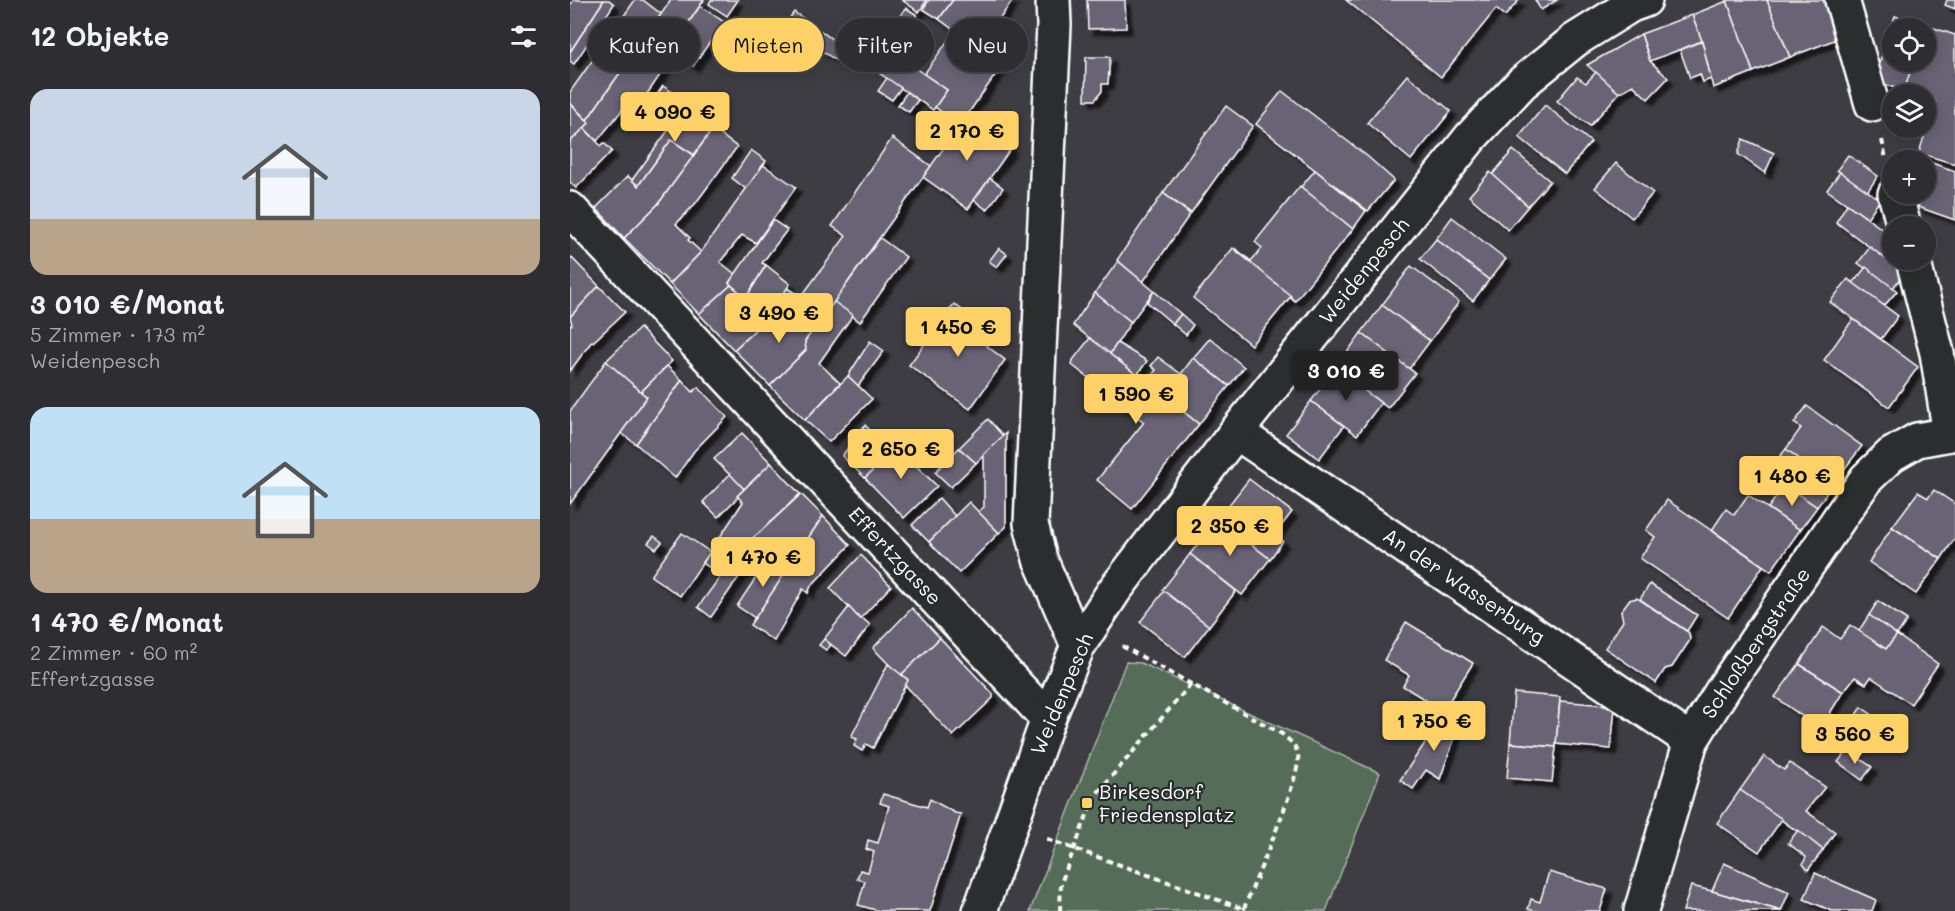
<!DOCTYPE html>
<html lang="de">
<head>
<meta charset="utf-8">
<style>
  :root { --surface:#2e2e32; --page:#36363a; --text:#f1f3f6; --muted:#a7a8ac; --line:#494a4d; --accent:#ffd166 }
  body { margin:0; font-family:Mali,sans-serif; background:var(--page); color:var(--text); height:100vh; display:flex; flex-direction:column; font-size:22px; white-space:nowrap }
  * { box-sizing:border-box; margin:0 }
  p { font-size:20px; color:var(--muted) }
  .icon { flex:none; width:33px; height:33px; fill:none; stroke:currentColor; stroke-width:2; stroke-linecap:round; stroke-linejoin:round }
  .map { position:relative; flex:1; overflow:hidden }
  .details { display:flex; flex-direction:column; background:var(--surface); width:570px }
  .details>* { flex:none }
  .top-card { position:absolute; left:18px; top:18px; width:570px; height:54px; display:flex; gap:12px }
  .buttons { position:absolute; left:1312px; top:18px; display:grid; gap:12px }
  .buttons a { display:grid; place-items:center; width:54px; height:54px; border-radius:50%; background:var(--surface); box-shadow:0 3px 15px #0003,0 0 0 2px var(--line); font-size:30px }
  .price { position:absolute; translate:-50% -51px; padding:0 14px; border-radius:6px; background:var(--accent); color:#111; font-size:20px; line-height:39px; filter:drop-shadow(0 2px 3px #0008) }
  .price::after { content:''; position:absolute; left:50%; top:36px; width:18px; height:14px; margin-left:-9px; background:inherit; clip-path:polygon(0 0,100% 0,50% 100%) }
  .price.on { background:#222; color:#fff }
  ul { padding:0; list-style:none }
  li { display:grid; align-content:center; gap:12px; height:318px; padding:0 30px }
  li span { display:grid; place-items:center; height:186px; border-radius:18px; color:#555 }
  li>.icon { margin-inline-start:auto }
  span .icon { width:108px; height:108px; fill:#fffc; stroke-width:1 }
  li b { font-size:26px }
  h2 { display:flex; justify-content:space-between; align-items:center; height:72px; padding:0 30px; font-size:26px }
  .pill { padding:0 21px; border-radius:27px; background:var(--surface); box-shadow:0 3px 15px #0003,0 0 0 2px var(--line); font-size:21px; line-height:54px }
  .pill.on { background:var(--accent); color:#111 }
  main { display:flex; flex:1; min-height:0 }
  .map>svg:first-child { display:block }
  .green { fill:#556d59; stroke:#aab6ac; stroke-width:1.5 }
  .building { fill:#696374; stroke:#fff; stroke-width:1.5; filter:url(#shadow) }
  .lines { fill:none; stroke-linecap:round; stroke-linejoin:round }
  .minor-casing { stroke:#fff; stroke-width:38 }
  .path { stroke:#fff; stroke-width:4; stroke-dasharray:6 4.5; stroke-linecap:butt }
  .minor { stroke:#2a2d2e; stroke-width:33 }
  .poi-dot { fill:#ffd166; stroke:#2a2d2e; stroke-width:2 }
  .labels { text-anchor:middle; stroke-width:4.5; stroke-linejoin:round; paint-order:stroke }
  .street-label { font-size:20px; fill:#fff; stroke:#2a2d2e }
  .poi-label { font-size:20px; fill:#fff; stroke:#2a2d2e; text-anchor:start }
</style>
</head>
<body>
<main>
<section class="details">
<h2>12 Objekte<svg class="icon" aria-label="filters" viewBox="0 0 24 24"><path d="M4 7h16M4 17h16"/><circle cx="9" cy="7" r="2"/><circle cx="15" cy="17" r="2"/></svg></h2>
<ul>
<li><span style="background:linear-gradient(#c9d6e8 70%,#b9a48a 0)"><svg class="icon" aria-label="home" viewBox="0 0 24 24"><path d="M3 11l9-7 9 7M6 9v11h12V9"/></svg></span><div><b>3 010 €/Monat</b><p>5 Zimmer · 173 m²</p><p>Weidenpesch</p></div></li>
<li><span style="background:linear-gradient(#bfe0f5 60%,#b9a48a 0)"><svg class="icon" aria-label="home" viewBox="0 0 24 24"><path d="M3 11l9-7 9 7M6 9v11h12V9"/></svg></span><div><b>1 470 €/Monat</b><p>2 Zimmer · 60 m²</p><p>Effertzgasse</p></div></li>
</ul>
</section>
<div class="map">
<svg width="1385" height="911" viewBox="0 0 1385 911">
  <defs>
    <filter id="shadow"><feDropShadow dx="5.5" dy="5.5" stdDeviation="1.5" flood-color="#0009"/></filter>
  </defs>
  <rect width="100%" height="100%" fill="#3d3d43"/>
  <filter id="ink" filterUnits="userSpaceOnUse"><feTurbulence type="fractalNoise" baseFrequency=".0167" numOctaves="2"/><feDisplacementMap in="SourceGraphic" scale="12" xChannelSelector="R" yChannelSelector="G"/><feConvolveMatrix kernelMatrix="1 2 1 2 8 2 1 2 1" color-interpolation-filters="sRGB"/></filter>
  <g filter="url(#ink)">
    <path class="green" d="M556 662 571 663 810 773 756 911H460Z"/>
    <g class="building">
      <path d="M4 0H34L0 52V5Z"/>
      <path d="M34 0H39L44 4 4 64 0 61V52Z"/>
      <path d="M65 0H73L91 14 17 120 0 103V92Z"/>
      <path d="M101 0H134L94 58 71 43Z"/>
      <path d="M141 0H168L157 16 139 4Z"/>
      <path d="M332 0H357L349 12Z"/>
      <path d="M359 0H383L369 19 353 9Z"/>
      <path d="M383 0H443L411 45 419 50 415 56 431 67 390 125 365 107 377 90 354 74 385 31 369 19Z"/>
      <path d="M517 0H555L556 28 518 29Z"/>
      <path d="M776 0H949L935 16 926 9 871 77Z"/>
      <path d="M965 0H987L971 10Z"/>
      <path d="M1160 0H1197L1220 57 1183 72 1157 1Z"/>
      <path d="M1197 0H1259L1269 38 1220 57Z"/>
      <path d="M1377 0H1385V9L1375 5Z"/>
      <path d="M1157 1 1183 72 1143 88 1132 41 1122 15Z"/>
      <path d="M130 6 154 22 123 66 100 50Z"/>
      <path d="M336 8 347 15 339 26 328 19Z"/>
      <path d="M224 12 276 49 267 61 243 45 238 52 218 58 200 45Z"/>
      <path d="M1122 15 1132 41 1080 61 1071 34Z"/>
      <path d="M1325 16 1355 25 1354 28H1323V51L1314 48Z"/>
      <path d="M294 17 319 34 309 49 316 54 306 69 274 47Z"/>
      <path d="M1355 25 1385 35V164L1349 153 1365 101 1356 98V94H1346L1334 91 1343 62H1356Z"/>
      <path d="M1071 34 1080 61 1098 78 1078 99 1063 85 1049 93 1017 65Z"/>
      <path d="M1132 41 1141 79 1133 82 1130 74 1120 78 1110 50Z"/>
      <path d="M71 43 99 62 66 110 57 104 27 141 14 128 19 123 17 120Z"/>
      <path d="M1314 48 1323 51V62H1343L1334 91 1304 81Z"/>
      <path d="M319 57 332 67 336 62 377 90 363 110 309 73Z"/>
      <path d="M516 57H540L538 84H532V91L525 100H515Z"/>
      <path d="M1026 72 1049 93 1020 126 987 101 1007 77 1016 83Z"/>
      <path d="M837 75 881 111 841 160 797 123Z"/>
      <path d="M317 78 331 88 322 100 308 91Z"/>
      <path d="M93 86 105 94 86 120 76 111Z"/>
      <path d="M712 91 797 156 824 180 798 211 686 124Z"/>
      <path d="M337 92 348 100 339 112 328 105Z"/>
      <path d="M0 103 19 123 0 142Z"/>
      <path d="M975 105 1021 142 995 174 949 137Z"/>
      <path d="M656 106 683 126 621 213 593 193Z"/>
      <path d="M110 114 139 134 124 155 101 140 68 186 62 180Z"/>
      <path d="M397 115 441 148 398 209 353 177Z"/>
      <path d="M14 128 31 146 34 143 42 151 6 188 0 182V142Z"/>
      <path d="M143 129 167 147 125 204 106 224 120 238 118 240 131 252 100 284 54 238 88 204Z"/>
      <path d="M322 138 361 166 353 177 256 313 238 301 217 331 201 315 196 319 217 288 231 297 276 236 262 226Z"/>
      <path d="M1173 139 1204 153 1195 173 1168 154Z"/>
      <path d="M101 140 124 155 88 204 54 238 26 208 58 176 68 186Z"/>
      <path d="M181 150 196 161 176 189 162 178Z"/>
      <path d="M943 150 980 181 958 206 922 175Z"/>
      <path d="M1278 155 1308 176 1297 192 1267 170Z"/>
      <path d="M1046 163 1083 193 1062 218 1025 188Z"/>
      <path d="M1362 163 1385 171V220L1348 207 1352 194H1356V183Z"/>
      <path d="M193 165 226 187 186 243 172 235 150 262 165 274 159 283 161 285 129 314 100 284 131 252Z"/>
      <path d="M745 170 796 211 783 229 731 187Z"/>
      <path d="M920 172 958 206 938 230 899 196Z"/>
      <path d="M1270 172 1310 200 1297 218 1257 190Z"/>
      <path d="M420 178 433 188 417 210 404 200Z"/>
      <path d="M730 186 783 229 725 301 665 251 666 249 681 261 692 248 685 242Z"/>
      <path d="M593 193 620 214 573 282 547 260Z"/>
      <path d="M1277 204 1323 237V242L1313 257 1266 222Z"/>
      <path d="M882 217 936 259 919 280 866 239Z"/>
      <path d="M203 220 217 230 192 263 196 265 176 298 159 283Z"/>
      <path d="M310 238 336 257 290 322 264 302Z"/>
      <path d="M866 239 919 280 903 301 850 259Z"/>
      <path d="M1300 247 1334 273 1323 288 1288 263Z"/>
      <path d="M429 248 437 254 427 267 419 261Z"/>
      <path d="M663 248 721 296 681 345 623 298Z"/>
      <path d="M0 256 29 286 0 317Z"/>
      <path d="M548 261 584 291 561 322 525 293Z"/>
      <path d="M196 265 220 284 196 319 164 350 129 314 161 285 176 298Z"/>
      <path d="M841 266 889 302 860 341 812 305Z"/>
      <path d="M1296 267 1327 291 1314 306 1283 283Z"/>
      <path d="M1278 279 1328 316 1311 339 1260 302Z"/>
      <path d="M29 286 55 312 23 342 22 341 0 371V326L2 324 0 317Z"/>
      <path d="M584 291 611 314 603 324 577 302Z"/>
      <path d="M525 293 561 322 540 354 503 325Z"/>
      <path d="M238 301 256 313 235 341 236 350 200 386 164 350 201 315 217 331Z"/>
      <path d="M264 302 283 315 249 363 270 383 235 420 200 386 236 350 235 341Z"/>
      <path d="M384 304 418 329 409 340 435 360 400 409 339 365Z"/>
      <path d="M812 305 860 341 839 369 791 333Z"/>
      <path d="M611 314 623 325 616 335 603 324Z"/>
      <path d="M1283 319 1348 367 1319 407 1254 360Z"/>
      <path d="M70 328 102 361 71 392 36 361Z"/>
      <path d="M791 333 845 373 818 408 765 369Z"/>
      <path d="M520 338 629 424 562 509 527 480 574 422 502 365 503 360Z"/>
      <path d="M640 338 674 367 659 386 623 358Z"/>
      <path d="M300 341 314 351 288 386 278 376Z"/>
      <path d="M547 343 577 361 567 375 540 354Z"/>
      <path d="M588 357 611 374 623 358 659 386 629 424 577 382 586 370 581 366Z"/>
      <path d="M36 361 77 397 0 504V411Z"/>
      <path d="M97 366 112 380 66 444 51 433 77 397 71 392Z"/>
      <path d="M765 369 811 403 787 435 741 401Z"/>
      <path d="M278 376 302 399 259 442 235 420Z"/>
      <path d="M112 380 123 392 128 387 157 417 124 451 105 478 66 444Z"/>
      <path d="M741 401 774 426 749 459 716 434Z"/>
      <path d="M1237 406 1292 446 1263 484 1216 449 1231 428 1224 423Z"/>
      <path d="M418 419 433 436 406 463 389 448Z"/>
      <path d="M295 425 321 452 295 478 272 456Z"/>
      <path d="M172 433 201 463 174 489 144 459Z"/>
      <path d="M436 433V527L429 533 408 512 414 507V454Z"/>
      <path d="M340 435 347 443 334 454 367 486 334 518 295 478Z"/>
      <path d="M389 448 406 463 381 487 365 472Z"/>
      <path d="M1216 449 1263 484 1247 507 1213 484 1218 476 1203 465Z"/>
      <path d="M201 463 230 494 188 534 171 547 152 576 133 563 173 502 167 496Z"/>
      <path d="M160 474 174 489 167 496 168 497 148 517 133 502Z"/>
      <path d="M679 479 722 512 705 534 713 541 700 559 648 519Z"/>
      <path d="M1215 485 1247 507 1230 530 1198 508Z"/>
      <path d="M1364 490 1385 504V538L1371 559 1322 527 1348 492 1358 498Z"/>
      <path d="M231 494 253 516 219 567 197 544 171 574 158 566 171 547 188 534Z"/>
      <path d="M1178 495 1230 530 1201 571 1142 530 1156 509 1164 515Z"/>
      <path d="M369 498 385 516 359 542 342 525Z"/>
      <path d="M1097 500 1193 566 1158 618 1070 558 1085 537 1076 530Z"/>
      <path d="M399 502 429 533 389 573 359 542Z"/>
      <path d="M253 516 280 545 241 586 238 593 233 589 204 641 180 625Z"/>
      <path d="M648 519 700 559 672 595 620 554Z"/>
      <path d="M1322 527 1371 559 1346 594 1299 562Z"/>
      <path d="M112 533 140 552 110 596 81 576Z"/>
      <path d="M84 536 92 542 86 549 78 543Z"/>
      <path d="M620 554 666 591 639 626 592 590Z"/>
      <path d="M291 555 321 586 290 619 260 588Z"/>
      <path d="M209 556 219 567 185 618 167 606 185 579Z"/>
      <path d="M158 566 171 574 141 617 128 607Z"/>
      <path d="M1080 584 1127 615 1117 631 1070 599Z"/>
      <path d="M594 591 639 626 615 657 570 622Z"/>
      <path d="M1067 598 1119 633 1120 640 1102 667 1095 669 1086 683 1035 648 1053 621 1051 611 1059 600Z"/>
      <path d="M1308 601 1337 620 1327 635 1299 615Z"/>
      <path d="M279 607 290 619 292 618 300 625 276 656 254 639Z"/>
      <path d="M342 608 370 638 330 676 303 648Z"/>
      <path d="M1299 615 1327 635 1316 649 1288 632Z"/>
      <path d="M836 622 903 663 873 711 833 686 839 675 814 660Z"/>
      <path d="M1280 625 1316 649 1327 635 1368 664 1341 704 1301 677 1296 684 1285 677 1273 692 1229 664 1253 627 1270 639Z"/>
      <path d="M370 638 423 694V698L383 736 335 685 338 680 332 674Z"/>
      <path d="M254 639 261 645 256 650 249 645Z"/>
      <path d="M318 664 338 680 303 748 296 744 292 751 284 746 287 739 281 737Z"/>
      <path d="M1229 664 1273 692 1260 713 1265 720 1256 733 1205 697Z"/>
      <path d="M944 693 990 697 986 747 940 743Z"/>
      <path d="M990 701 1045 706 1041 749 986 744Z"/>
      <path d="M1291 707 1314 723 1304 737 1282 721Z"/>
      <path d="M876 712 891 720 870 779 856 770 843 789 830 780Z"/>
      <path d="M940 743 986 747 982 782 937 778Z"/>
      <path d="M1277 750 1302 767 1292 780 1268 762Z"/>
      <path d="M1194 756 1214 770 1220 763 1255 787 1236 811 1265 832 1253 850 1170 790Z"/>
      <path d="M1170 790 1212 819 1189 852 1147 823Z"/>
      <path d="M313 794 357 807 360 799 385 813 391 814 360 911H309L288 905 295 881 287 879 290 870 298 872 304 852 296 849 298 840 308 843 319 806 310 803Z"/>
      <path d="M1228 830 1253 850 1238 870 1233 864 1236 857 1218 843Z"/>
      <path d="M1154 863 1219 892 1211 911 1142 891Z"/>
      <path d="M979 872 1037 889 1030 911H965L958 909 961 899 970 902Z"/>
      <path d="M1245 873 1306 900 1302 911H1262L1234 899Z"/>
      <path d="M1121 886 1142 891 1211 911H1113Z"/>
    </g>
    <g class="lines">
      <defs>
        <g id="minor">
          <path d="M483 0 484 25 461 524 470 559 508 646"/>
          <path d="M1272 0 1302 104"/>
          <path d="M1325 194 1334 226"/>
          <path d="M0 209 478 719"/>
          <path d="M1343 260 1367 353 1380 434"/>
          <path d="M666 432 1121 741"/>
          <path d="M410 911 478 719 508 646 544 591 666 432 901 137 952 83 1005 40 1061 5 1075 0"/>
          <path d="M1071 911 1121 741 1155 686 1296 479 1321 455 1347 440 1380 434"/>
        </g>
      </defs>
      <use href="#minor" class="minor-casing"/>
      <g class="path">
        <path d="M1312 140 1316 159"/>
        <path d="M552 646 712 734C720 741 726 745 728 755 732 776 683 885 673 911"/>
        <path d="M477 839 674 909"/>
        <path d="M490 911 491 883 524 797 621 684"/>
      </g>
      <use href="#minor" class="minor"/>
    </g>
  </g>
  <rect class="poi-dot" x="511" y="797" width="12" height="12" rx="3"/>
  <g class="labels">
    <g class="street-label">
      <text transform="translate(794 271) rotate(-51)" y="7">Weidenpesch</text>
      <text transform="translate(325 556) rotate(47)" y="7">Effertzgasse</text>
      <text transform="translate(894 586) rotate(34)" y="7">An der Wasserburg</text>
      <text transform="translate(1186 643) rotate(-56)" y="7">Schloßbergstraße</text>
      <text transform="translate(492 694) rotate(-67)" y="7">Weidenpesch</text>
    </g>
    <g class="poi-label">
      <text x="529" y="799">Birkesdorf<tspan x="529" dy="23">Friedensplatz</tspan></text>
    </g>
  </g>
</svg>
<div class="buttons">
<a><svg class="icon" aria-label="locate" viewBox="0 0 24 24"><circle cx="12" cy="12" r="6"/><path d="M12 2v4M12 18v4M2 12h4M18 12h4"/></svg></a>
<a><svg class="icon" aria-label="layers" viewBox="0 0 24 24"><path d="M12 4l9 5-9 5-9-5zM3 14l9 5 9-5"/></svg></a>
<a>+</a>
<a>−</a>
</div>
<b class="price" style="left:105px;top:143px">4 090 €</b>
<b class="price" style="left:397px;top:162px">2 170 €</b>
<b class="price" style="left:209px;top:344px">3 490 €</b>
<b class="price" style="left:388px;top:358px">1 450 €</b>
<b class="price on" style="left:776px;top:402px">3 010 €</b>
<b class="price" style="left:566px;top:425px">1 590 €</b>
<b class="price" style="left:331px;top:480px">2 650 €</b>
<b class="price" style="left:1222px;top:507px">1 480 €</b>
<b class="price" style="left:660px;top:557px">2 350 €</b>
<b class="price" style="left:193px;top:588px">1 470 €</b>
<b class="price" style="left:864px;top:752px">1 750 €</b>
<b class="price" style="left:1285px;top:765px">3 560 €</b>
<div class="top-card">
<a class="pill">Kaufen</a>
<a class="pill on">Mieten</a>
<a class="pill">Filter</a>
<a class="pill">Neu</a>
</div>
</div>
</main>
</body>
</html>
